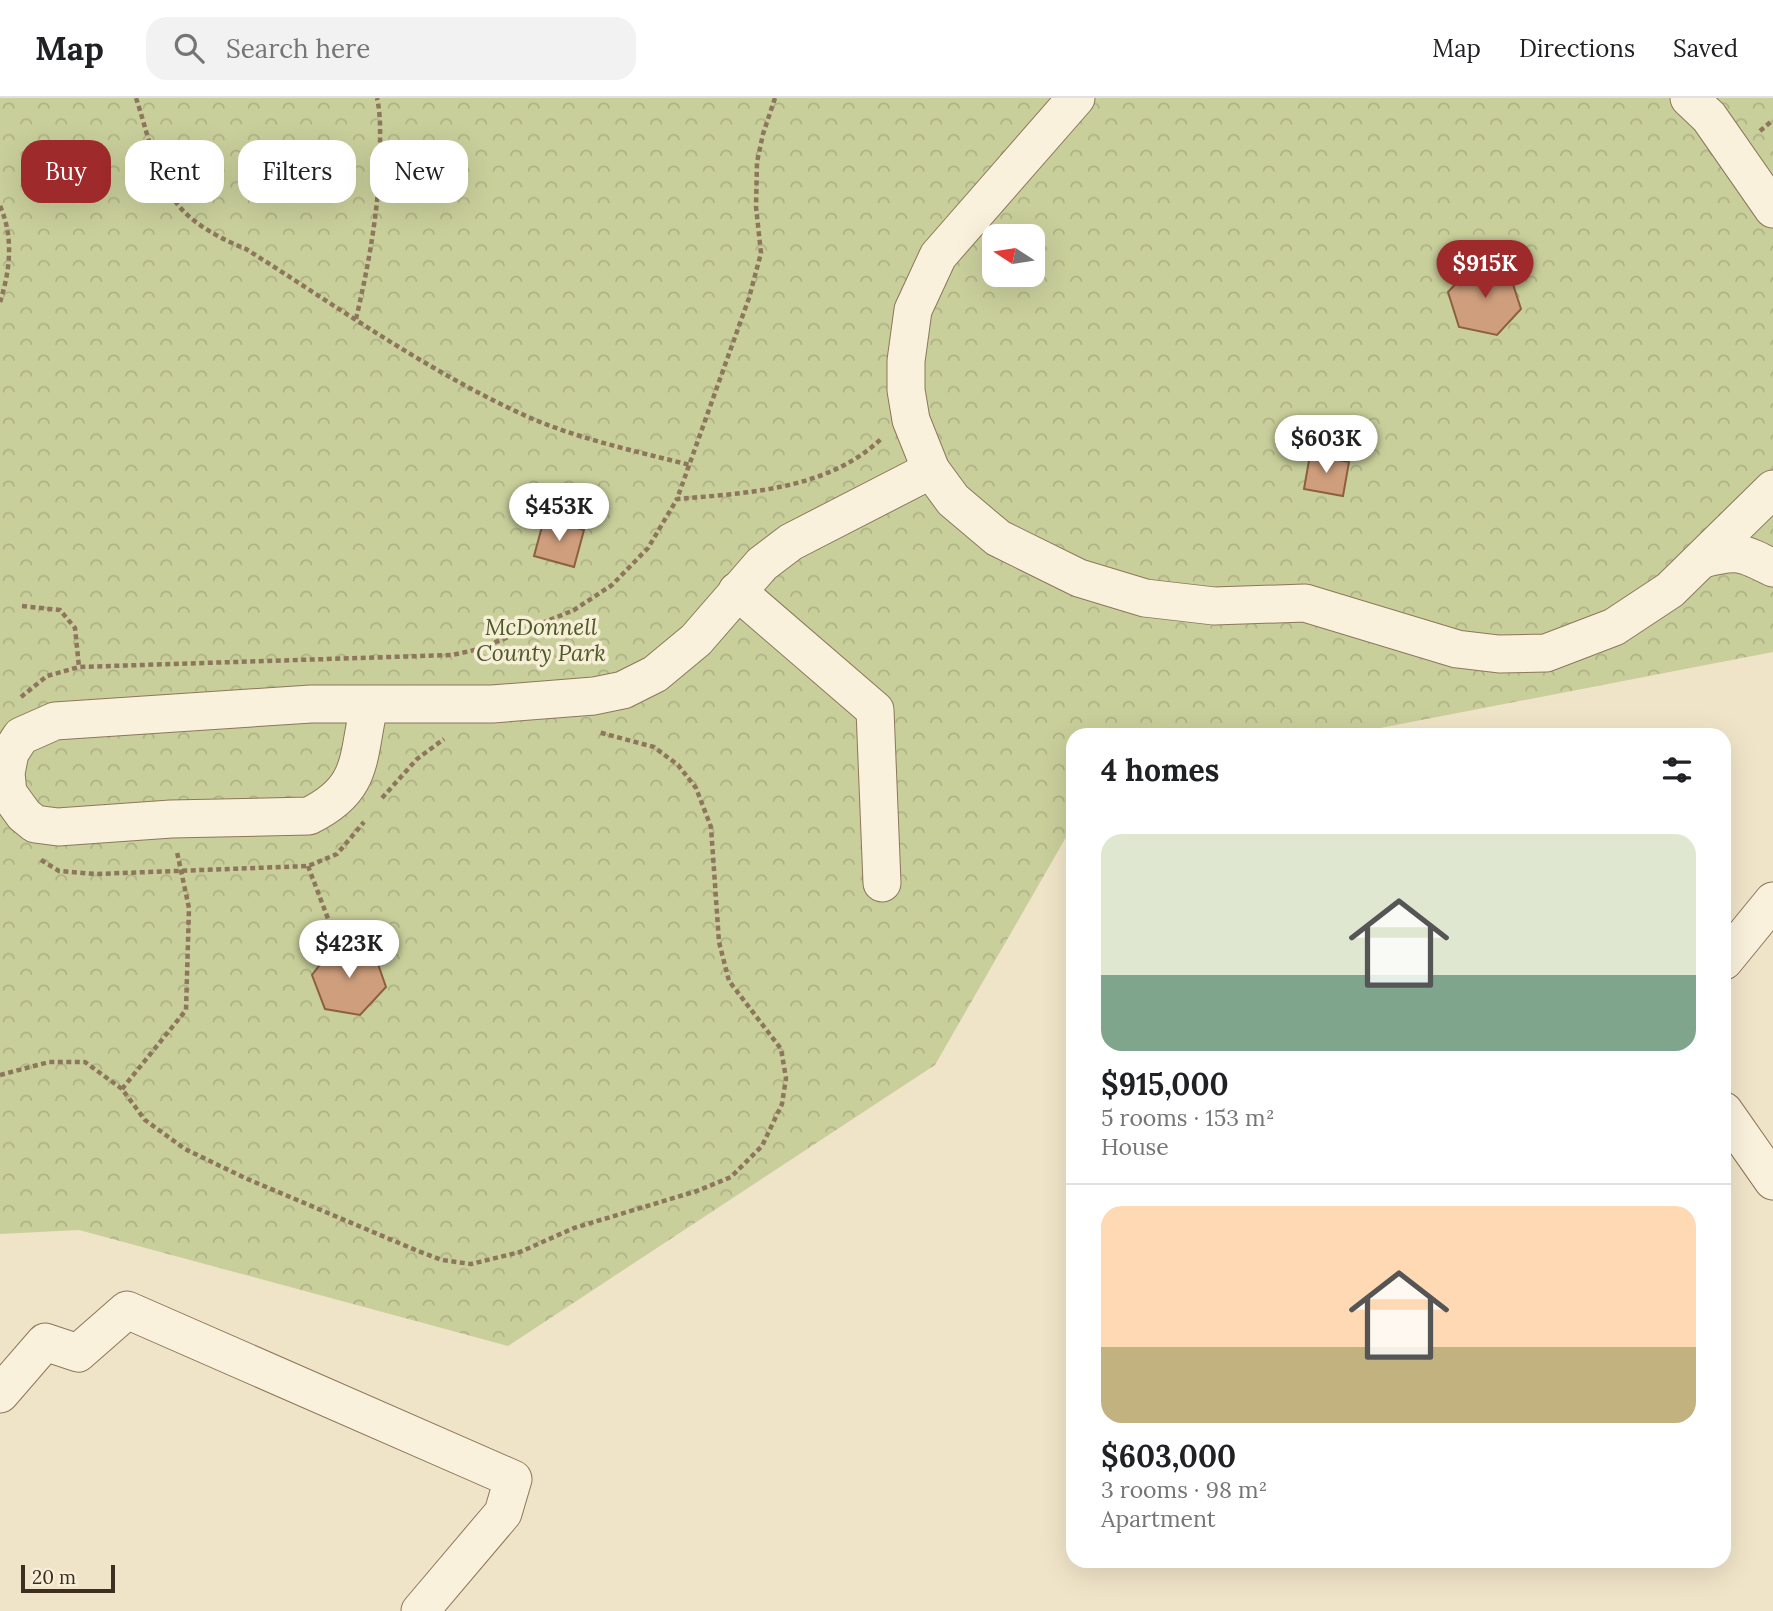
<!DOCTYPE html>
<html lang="en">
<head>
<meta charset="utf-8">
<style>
  :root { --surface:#fff; --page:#f2f2f2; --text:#202124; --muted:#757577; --line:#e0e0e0; --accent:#9e2a2b }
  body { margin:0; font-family:Lora,serif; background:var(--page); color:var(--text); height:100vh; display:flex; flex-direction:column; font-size:26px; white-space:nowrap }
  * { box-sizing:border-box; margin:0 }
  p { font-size:23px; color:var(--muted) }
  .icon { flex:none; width:38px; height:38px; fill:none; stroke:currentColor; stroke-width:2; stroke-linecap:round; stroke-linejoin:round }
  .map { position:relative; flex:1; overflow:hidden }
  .panel { position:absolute; left:1066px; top:630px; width:665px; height:840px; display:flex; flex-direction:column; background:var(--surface); border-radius:21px; box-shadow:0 7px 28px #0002 }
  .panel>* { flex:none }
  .hud { position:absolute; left:21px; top:42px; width:665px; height:63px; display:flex; gap:14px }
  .needle { width:46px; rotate:282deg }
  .controls { position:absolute; left:982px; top:126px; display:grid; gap:14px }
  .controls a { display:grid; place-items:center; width:63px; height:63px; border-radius:14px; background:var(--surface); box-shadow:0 7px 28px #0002; font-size:35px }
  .scale { position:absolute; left:21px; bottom:18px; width:94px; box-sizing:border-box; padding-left:7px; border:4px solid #3d2e20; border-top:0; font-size:19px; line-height:24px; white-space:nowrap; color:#3d2e20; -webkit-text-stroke:5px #f7eed8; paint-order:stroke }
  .price { position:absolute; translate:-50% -60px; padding:0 16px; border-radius:24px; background:#fff; color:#222; font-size:23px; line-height:46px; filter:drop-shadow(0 2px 4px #0008) }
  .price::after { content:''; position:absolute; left:50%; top:42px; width:21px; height:16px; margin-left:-10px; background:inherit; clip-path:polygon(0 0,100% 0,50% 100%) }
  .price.active { background:var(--accent); color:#fff }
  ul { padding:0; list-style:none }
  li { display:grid; align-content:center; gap:14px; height:371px; padding:0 35px }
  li+li { border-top:2px solid var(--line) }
  li span { display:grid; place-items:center; height:217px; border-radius:21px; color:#555 }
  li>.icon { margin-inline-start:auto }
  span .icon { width:126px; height:126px; fill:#fffc; stroke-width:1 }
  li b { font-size:30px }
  h2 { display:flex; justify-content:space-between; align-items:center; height:84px; padding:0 35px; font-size:30px }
  .tag { padding:0 24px; border-radius:21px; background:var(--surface); box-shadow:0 7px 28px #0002; font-size:24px; line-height:63px }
  .tag.active { background:var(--accent); color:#fff }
  header { display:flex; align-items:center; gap:42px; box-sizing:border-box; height:98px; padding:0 35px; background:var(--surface); border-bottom:2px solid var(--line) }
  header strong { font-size:33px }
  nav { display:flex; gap:38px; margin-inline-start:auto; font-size:24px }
  .search { width:490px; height:63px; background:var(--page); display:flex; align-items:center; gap:18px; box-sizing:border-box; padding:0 24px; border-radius:21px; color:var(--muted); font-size:26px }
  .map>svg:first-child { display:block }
  .park { fill:url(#park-crowns); fill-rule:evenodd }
  .building { fill:#cf9f7d; stroke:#8d5f41; stroke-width:2 }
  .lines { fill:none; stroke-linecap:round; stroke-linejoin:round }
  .minor-casing { stroke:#8d765c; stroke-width:39 }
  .path { stroke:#8d765c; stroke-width:4.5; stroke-dasharray:5 3.5; stroke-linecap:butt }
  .minor { stroke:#faf1dc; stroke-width:37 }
  .labels { text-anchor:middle; stroke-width:7; stroke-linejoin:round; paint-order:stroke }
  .park-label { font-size:23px; font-style:italic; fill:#4d5a26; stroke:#f7eed8 }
</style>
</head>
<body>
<header>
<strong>Map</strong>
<div class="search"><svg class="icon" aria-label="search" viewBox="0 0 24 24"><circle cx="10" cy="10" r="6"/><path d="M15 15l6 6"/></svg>Search here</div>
<nav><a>Map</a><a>Directions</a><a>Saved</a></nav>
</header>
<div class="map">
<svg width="1773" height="1513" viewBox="0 0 1773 1513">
  <defs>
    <pattern id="park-crowns" width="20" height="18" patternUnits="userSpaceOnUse" patternTransform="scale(1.75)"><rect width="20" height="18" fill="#c9cf9b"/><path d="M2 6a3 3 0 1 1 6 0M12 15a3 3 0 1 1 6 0" fill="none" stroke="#aeb285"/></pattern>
  </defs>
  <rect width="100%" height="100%" fill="#f0e4c8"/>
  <path class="park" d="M0 0H1773V554L1344 637H1073V727L935 967 508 1248 79 1132 0 1136ZM994 138H1032V177H994Z"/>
  <g class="building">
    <path d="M1473 167 1509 174 1521 211 1497 237 1459 229 1448 194Z"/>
    <path d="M1310 357 1349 364 1343 398 1304 391Z"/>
    <path d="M544 421 584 432 574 469 534 458Z"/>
    <path d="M336 846 373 852 386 889 360 917 325 911 312 877Z"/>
  </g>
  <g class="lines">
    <defs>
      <g id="minor">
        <path d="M1076 0 938 158 913 212 906 263V292L911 322 931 372 953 402 998 440 1079 480 1145 500 1214 508 1305 505 1457 551 1499 556 1546 555 1614 529 1670 492 1773 391"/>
        <path d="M1689 0 1709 19 1773 111"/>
        <path d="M1703 461C1737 452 1742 454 1773 470"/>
        <path d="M737 493 875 612 882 785"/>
        <path d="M369 608C357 661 364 691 309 718L171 721 58 729 35 726 24 717 8 695 6 675 10 655 21 638 55 623 311 606H492L594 598 623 592 655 576 696 542 762 466 791 444 931 372"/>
        <path d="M1724 863 1773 803"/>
        <path d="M1724 1013 1773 1083"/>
        <path d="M0 1296 45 1244 78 1255 127 1212 513 1381 503 1415 420 1513"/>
      </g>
    </defs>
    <use href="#minor" class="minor-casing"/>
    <g class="path">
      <path d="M136 0C147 32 156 80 178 107 194 127 223 142 246 151 338 209 427 273 526 318 578 341 635 353 690 367"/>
      <path d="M775 0 763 36 757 64 756 109 761 155 749 200 677 401C747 395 827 392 881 341"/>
      <path d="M1760 33 1773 22"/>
      <path d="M0 108C14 139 10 173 0 204"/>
      <path d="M356 221C369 165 379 111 380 54 380 36 381 18 377 0"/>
      <path d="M22 508 60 512 75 530 79 569"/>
      <path d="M21 599 47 578 79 569 452 557 479 551 574 512 612 487 648 450 677 401"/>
      <path d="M382 700 417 661 444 641"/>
      <path d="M41 762 59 773 96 776 308 768 337 756 364 724"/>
      <path d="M308 768 335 839"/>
      <path d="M0 977 49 964H85L122 991 145 1022 185 1051 245 1080 418 1153 442 1162 471 1166 520 1154 574 1130 697 1093 731 1079 762 1048 782 1006 786 980 781 951 729 883 719 844 711 729 696 690 678 667 654 649 598 634"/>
      <path d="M122 991 186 912 189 810 177 754"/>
    </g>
    <use href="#minor" class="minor"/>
  </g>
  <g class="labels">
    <g class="park-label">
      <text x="541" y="537">McDonnell<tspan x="541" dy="26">County Park</tspan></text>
    </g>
  </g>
</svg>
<div class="controls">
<a><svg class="needle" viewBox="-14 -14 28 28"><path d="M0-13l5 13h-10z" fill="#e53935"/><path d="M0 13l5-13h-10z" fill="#757577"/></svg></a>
</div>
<div class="scale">20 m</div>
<b class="price active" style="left:1485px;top:202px">$915K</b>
<b class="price" style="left:1326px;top:377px">$603K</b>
<b class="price" style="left:559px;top:445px">$453K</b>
<b class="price" style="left:349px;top:882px">$423K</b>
<div class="hud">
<a class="tag active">Buy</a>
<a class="tag">Rent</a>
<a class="tag">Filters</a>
<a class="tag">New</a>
</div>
<section class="panel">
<h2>4 homes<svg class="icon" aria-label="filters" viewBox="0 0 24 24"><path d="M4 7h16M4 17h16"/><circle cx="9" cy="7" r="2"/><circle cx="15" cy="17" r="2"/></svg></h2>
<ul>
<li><span style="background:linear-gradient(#dfe7d0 65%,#7fa58c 0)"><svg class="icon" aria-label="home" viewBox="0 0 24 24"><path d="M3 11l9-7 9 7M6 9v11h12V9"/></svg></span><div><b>$915,000</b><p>5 rooms · 153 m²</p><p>House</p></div></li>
<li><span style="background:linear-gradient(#ffd9b3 65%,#c2b280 0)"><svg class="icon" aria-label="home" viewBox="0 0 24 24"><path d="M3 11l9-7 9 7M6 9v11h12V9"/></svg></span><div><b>$603,000</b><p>3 rooms · 98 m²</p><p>Apartment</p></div></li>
</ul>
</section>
</div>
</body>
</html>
